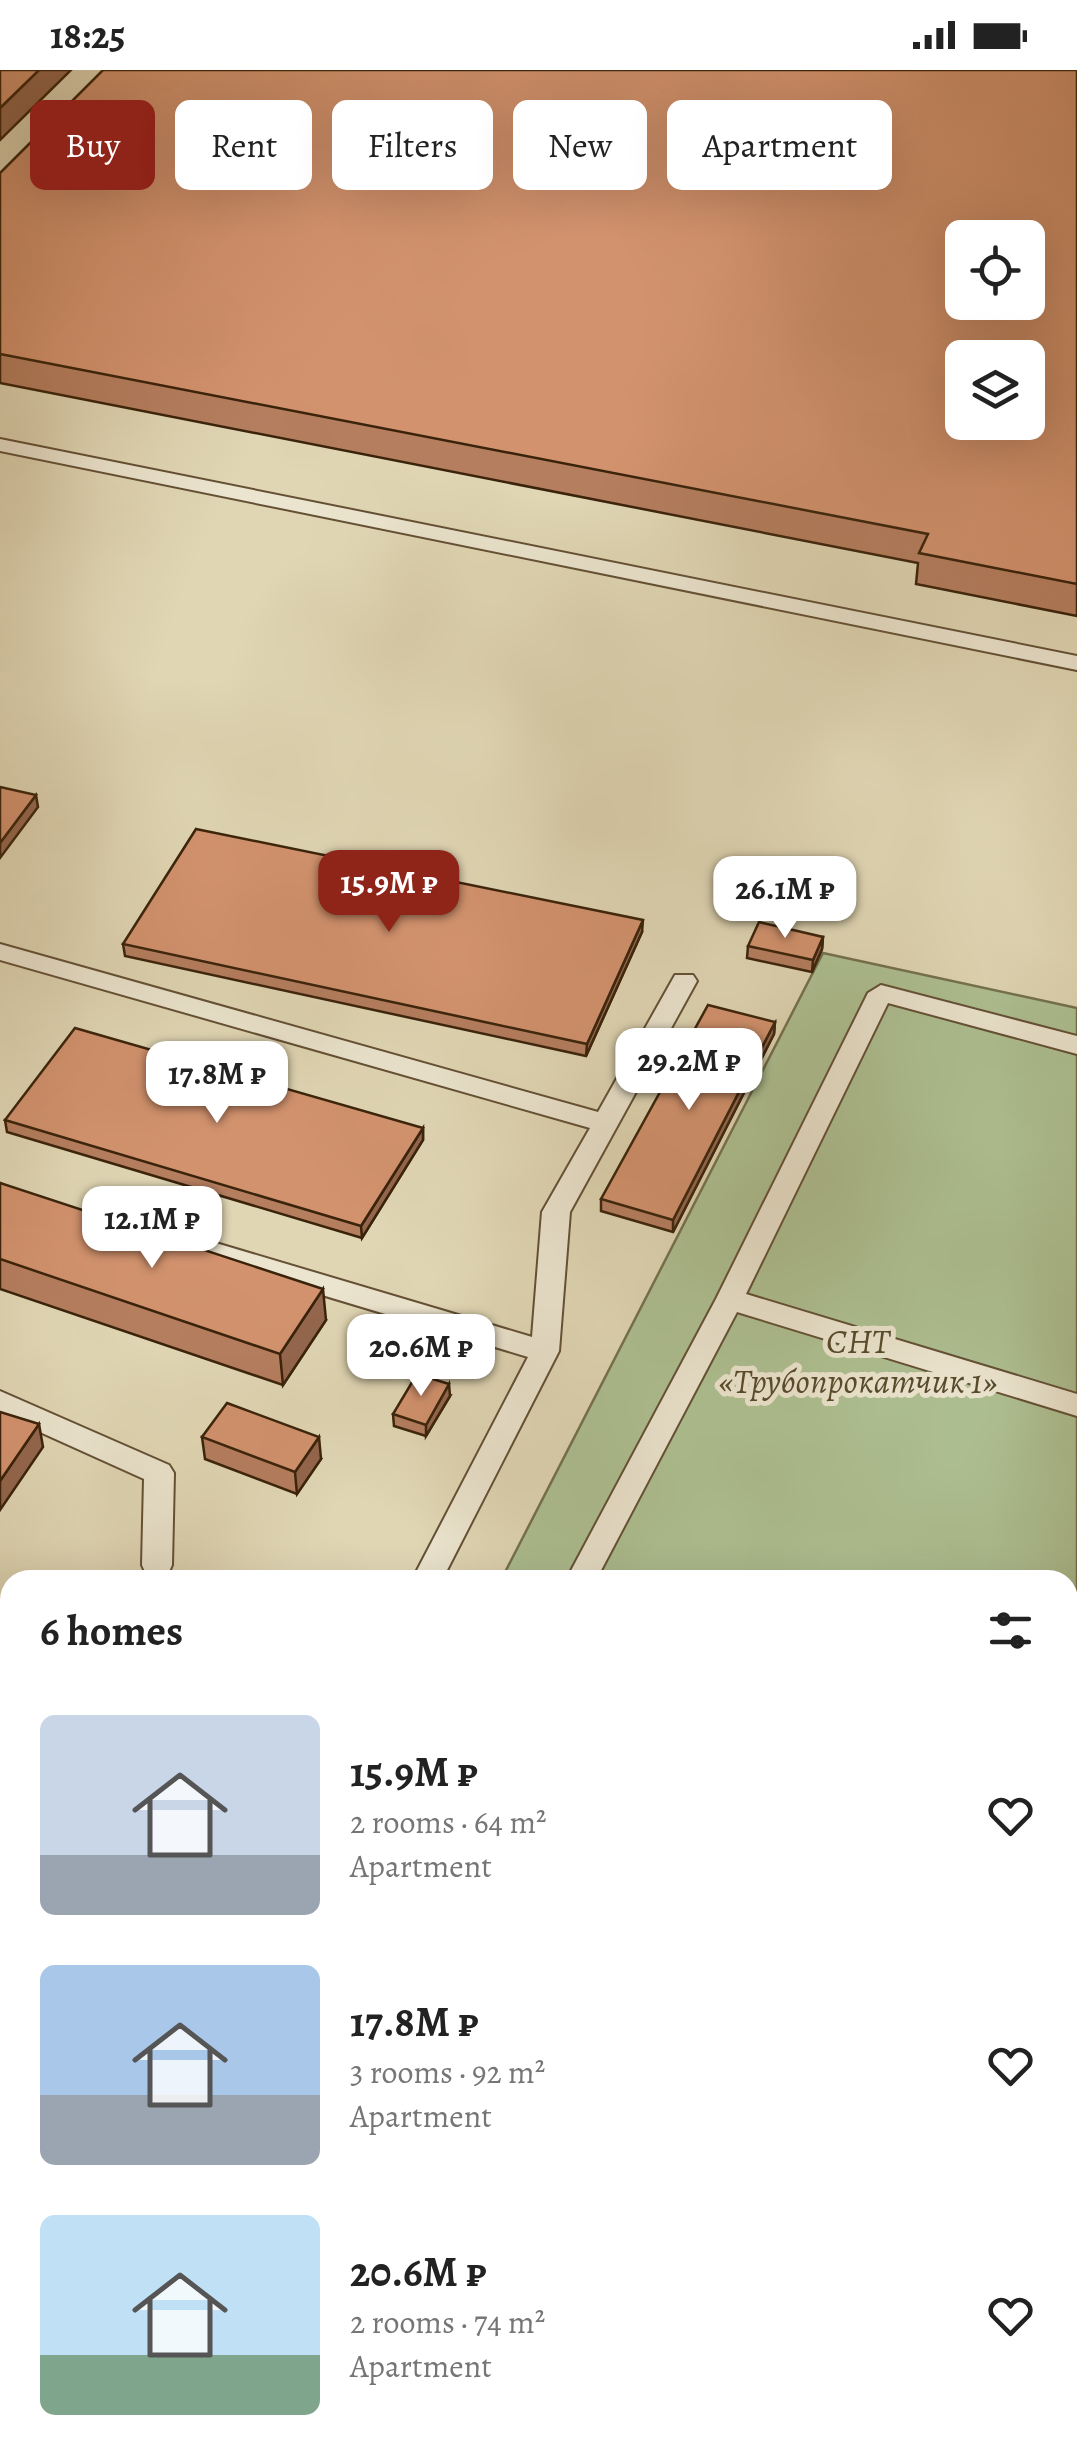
<!DOCTYPE html>
<html lang="en">
<head>
<meta charset="utf-8">
<style>
  :root { --surface:#fff; --page:#f2f2f2; --text:#222; --muted:#767676; --accent:#8f2418 }
  body { margin:0; font-family:Alegreya,serif; background:var(--page); color:var(--text); height:100vh; display:flex; flex-direction:column; font-size:38px; white-space:nowrap }
  * { box-sizing:border-box; margin:0 }
  p { font-size:32px; color:var(--muted) }
  .icon { flex:none; width:55px; height:55px; fill:none; stroke:currentColor; stroke-width:2; stroke-linecap:round; stroke-linejoin:round }
  .map { position:relative; flex:1; overflow:hidden }
  .sheet { position:absolute; left:0px; top:1500px; width:1078px; height:892px; display:flex; flex-direction:column; background:var(--surface); border-radius:30px 30px 0 0; box-shadow:0 10px 40px #0002 }
  .sheet>* { flex:none }
  .top-card { position:absolute; left:30px; top:30px; width:1018px; height:90px; display:flex; gap:20px }
  .tools { position:absolute; left:945px; top:150px; display:grid; gap:20px }
  .tools a { display:grid; place-items:center; width:100px; height:100px; border-radius:15px; background:var(--surface); box-shadow:0 10px 40px #0002; font-size:50px }
  .price { position:absolute; translate:-50% -85px; padding:0 22px; border-radius:20px; background:#fff; color:#222; font-size:32px; line-height:65px; filter:drop-shadow(0 2px 5px #0008) }
  .price::after { content:''; position:absolute; left:50%; top:60px; width:30px; height:22px; margin-left:-15px; background:inherit; clip-path:polygon(0 0,100% 0,50% 100%) }
  .price.selected { background:var(--accent); color:#fff }
  ul { padding:0; list-style:none }
  li { display:flex; align-items:center; gap:30px; height:250px; padding:0 40px }
  li span { display:grid; place-items:center; flex:none; width:280px; height:200px; border-radius:15px; color:#555 }
  li>.icon { margin-inline-start:auto }
  span .icon { width:120px; height:120px; fill:#fffc; stroke-width:1 }
  li b { font-size:42px }
  h2 { display:flex; justify-content:space-between; align-items:center; height:120px; padding:0 40px; font-size:42px }
  .pill { padding:0 35px; border-radius:15px; background:var(--surface); box-shadow:0 10px 40px #0002; font-size:35px; line-height:90px }
  .pill.selected { background:var(--accent); color:#fff }
  .status { display:flex; justify-content:space-between; align-items:center; height:70px; padding:0 50px; background:var(--surface); direction:ltr }
  .status svg { height:28px; fill:currentColor }
  .map>svg:first-child { display:block }
  .green { fill:#adbf91; stroke:#74714e; stroke-width:2.5 }
  .lines { fill:none; stroke-linecap:round; stroke-linejoin:round }
  .lane-casing { stroke:#645035; stroke-width:4 }
  .secondary-casing { stroke:#3a230b; stroke-width:5 }
  .lane { fill:#ebe4ce; fill-rule:evenodd }
  .secondary { fill:#ebe4ce; fill-rule:evenodd }
  .wall { fill:#b57e5f; stroke:#3a230b; stroke-width:2.5 }
  .shaded-wall { fill:#93664d; stroke:#3a230b; stroke-width:2.5 }
  .building { fill:#d2926e; stroke:#3a230b; stroke-width:2.5; fill-rule:evenodd }
  .labels { text-anchor:middle; stroke-width:10; stroke-linejoin:round; paint-order:stroke }
  .park-label { font-size:35px; font-style:italic; fill:#574a2c; stroke:#ebe4ce }
</style>
</head>
<body>
<div class="status"><b>18:25</b><svg viewBox="0 0 49 12"><path d="M0 12V9h3v3zM5 12V6h3v6zM10 12V3h3v9zM15 12V0h3v12zM26 1h20v11H26zM47 4h2v5h-2z"/></svg></div>
<div class="map">
<svg width="1077" height="2391" viewBox="0 0 1077 2391">
  <rect width="100%" height="100%" fill="#e0d6b4"/>
  <filter id="stains"><feTurbulence type="fractalNoise" baseFrequency=".002" numOctaves="4"/><feColorMatrix values="0 0 0 0 .2 0 0 0 0 .09 0 0 0 0 .02 0 0 0 .5 -.17"/></filter>
  <radialGradient id="worn" r=".72"><stop offset=".6" stop-color="#630" stop-opacity="0"/><stop offset="1" stop-color="#630" stop-opacity=".3"/></radialGradient>
  <path class="green" d="M823 883 1077 938V2391H581L561 2383 1068 2382V1510H501Z"/>
  <g class="lines">
    <defs>
      <g id="lane">
        <path d="M0 369 1077 586V600L0 381Z"/>
        <path d="M0 874 598 1042 675 905H693L697 911 570 1142 559 1281 442 1510H412L528 1287 169 1179 165 1172 179 1162 532 1267 542 1142 590 1058 0 890Z"/>
        <path d="M881 915 1077 966V984L888 933 746 1224 1077 1324V1346L737 1242 596 1510H566L716 1229 868 923Z"/>
        <path d="M0 1321 169 1395 174 1403 172 1495 168 1504 157 1507 146 1504 142 1495 144 1409 0 1344Z"/>
        <path d="M1068 1814 1077 1817V1846L1068 1843Z"/>
        <path d="M0 2219 10 2223V2261L0 2257Z"/>
        <path d="M751 2382H807L811 2391H755Z"/>
      </g>
      <g id="secondary">
        <path d="M10 2283V2371L0 2375V2287Z"/>
        <path d="M293 2382H385L389 2391H297Z"/>
      </g>
    </defs>
    <use href="#lane" class="lane-casing"/>
    <use href="#secondary" class="secondary-casing"/>
    <use href="#lane" class="lane"/>
    <use href="#secondary" class="secondary"/>
  </g>
  <g class="wall">
    <path d="M1077 0V546L916 514 918 493 0 313V103Z"/>
    <path d="M642 862 586 986 125 886 123 874Z"/>
    <path d="M823 867 822 879 812 902 747 888 748 876Z"/>
    <path d="M775 952 774 964 673 1162 601 1141V1129Z"/>
    <path d="M5 1050 423 1058V1070L362 1168 7 1062Z"/>
    <path d="M0 1113 326 1250 283 1315 0 1219Z"/>
    <path d="M450 1326 426 1366 394 1356 393 1344Z"/>
    <path d="M202 1367 321 1389 297 1424 205 1389Z"/>
  </g>
  <g class="shaded-wall">
    <path d="M39 0H71L0 70V38Z"/>
    <path d="M36 725 38 737 0 788V773Z"/>
    <path d="M643 850 642 862 586 986 587 974Z"/>
    <path d="M823 867 822 879 812 902 813 890Z"/>
    <path d="M775 952 774 964 673 1162V1150Z"/>
    <path d="M423 1058V1070L362 1168 361 1156Z"/>
    <path d="M323 1219 326 1250 283 1315 280 1284Z"/>
    <path d="M449 1314 450 1326 426 1366V1355Z"/>
    <path d="M39 1354 43 1377 0 1440V1411Z"/>
    <path d="M319 1367 321 1389 297 1424 295 1402Z"/>
    <path d="M10 1966V1982L0 2000V1984Z"/>
  </g>
  <g class="building">
    <path d="M0 0H39L0 38Z"/>
    <path d="M103 0H1077V514L919 483 928 464 0 284V103ZM962 168H1028V232H962ZM962 288H1028V352H962Z"/>
    <path d="M0 717 36 725 0 773Z"/>
    <path d="M196 759 643 850 587 974 123 874Z"/>
    <path d="M759 852 823 867 813 890 748 876Z"/>
    <path d="M708 935 775 952 673 1150 601 1129Z"/>
    <path d="M75 958 423 1058 361 1156 5 1050Z"/>
    <path d="M0 1113 323 1219 280 1284 0 1189Z"/>
    <path d="M417 1304 449 1314 426 1355 393 1344Z"/>
    <path d="M227 1333 319 1367 295 1402 202 1367Z"/>
    <path d="M0 1342 39 1354 0 1411Z"/>
    <path d="M0 1569 10 1572V1966L0 1984Z"/>
  </g>
  <g class="labels">
    <g class="park-label">
      <text x="858" y="1283">СНТ<tspan x="858" dy="40">«Трубопрокатчик 1»</tspan></text>
    </g>
  </g>
  <rect width="100%" height="100%" filter="url(#stains)"/>
  <rect width="100%" height="100%" fill="url(#worn)"/>
</svg>
<div class="tools">
<a><svg class="icon" aria-label="locate" viewBox="0 0 24 24"><circle cx="12" cy="12" r="6"/><path d="M12 2v4M12 18v4M2 12h4M18 12h4"/></svg></a>
<a><svg class="icon" aria-label="layers" viewBox="0 0 24 24"><path d="M12 4l9 5-9 5-9-5zM3 14l9 5 9-5"/></svg></a>
</div>
<b class="price selected" style="left:389px;top:865px">15.9M ₽</b>
<b class="price" style="left:785px;top:871px">26.1M ₽</b>
<b class="price" style="left:689px;top:1043px">29.2M ₽</b>
<b class="price" style="left:217px;top:1056px">17.8M ₽</b>
<b class="price" style="left:152px;top:1201px">12.1M ₽</b>
<b class="price" style="left:421px;top:1329px">20.6M ₽</b>
<div class="top-card">
<a class="pill selected">Buy</a>
<a class="pill">Rent</a>
<a class="pill">Filters</a>
<a class="pill">New</a>
<a class="pill">Apartment</a>
</div>
<section class="sheet">
<h2>6 homes<svg class="icon" aria-label="filters" viewBox="0 0 24 24"><path d="M4 7h16M4 17h16"/><circle cx="9" cy="7" r="2"/><circle cx="15" cy="17" r="2"/></svg></h2>
<ul>
<li><span style="background:linear-gradient(#c9d6e8 70%,#9aa5b1 0)"><svg class="icon" aria-label="home" viewBox="0 0 24 24"><path d="M3 11l9-7 9 7M6 9v11h12V9"/></svg></span><div><b>15.9M ₽</b><p>2 rooms · 64 m²</p><p>Apartment</p></div><svg class="icon" aria-label="heart" viewBox="0 0 24 24"><path d="M12 20l-8-8c-3-5 5-10 8-4 3-6 11-1 8 4z"/></svg></li>
<li><span style="background:linear-gradient(#a9c7e8 65%,#9aa5b1 0)"><svg class="icon" aria-label="home" viewBox="0 0 24 24"><path d="M3 11l9-7 9 7M6 9v11h12V9"/></svg></span><div><b>17.8M ₽</b><p>3 rooms · 92 m²</p><p>Apartment</p></div><svg class="icon" aria-label="heart" viewBox="0 0 24 24"><path d="M12 20l-8-8c-3-5 5-10 8-4 3-6 11-1 8 4z"/></svg></li>
<li><span style="background:linear-gradient(#bfe0f5 70%,#7fa58c 0)"><svg class="icon" aria-label="home" viewBox="0 0 24 24"><path d="M3 11l9-7 9 7M6 9v11h12V9"/></svg></span><div><b>20.6M ₽</b><p>2 rooms · 74 m²</p><p>Apartment</p></div><svg class="icon" aria-label="heart" viewBox="0 0 24 24"><path d="M12 20l-8-8c-3-5 5-10 8-4 3-6 11-1 8 4z"/></svg></li>
</ul>
</section>
</div>
</body>
</html>
